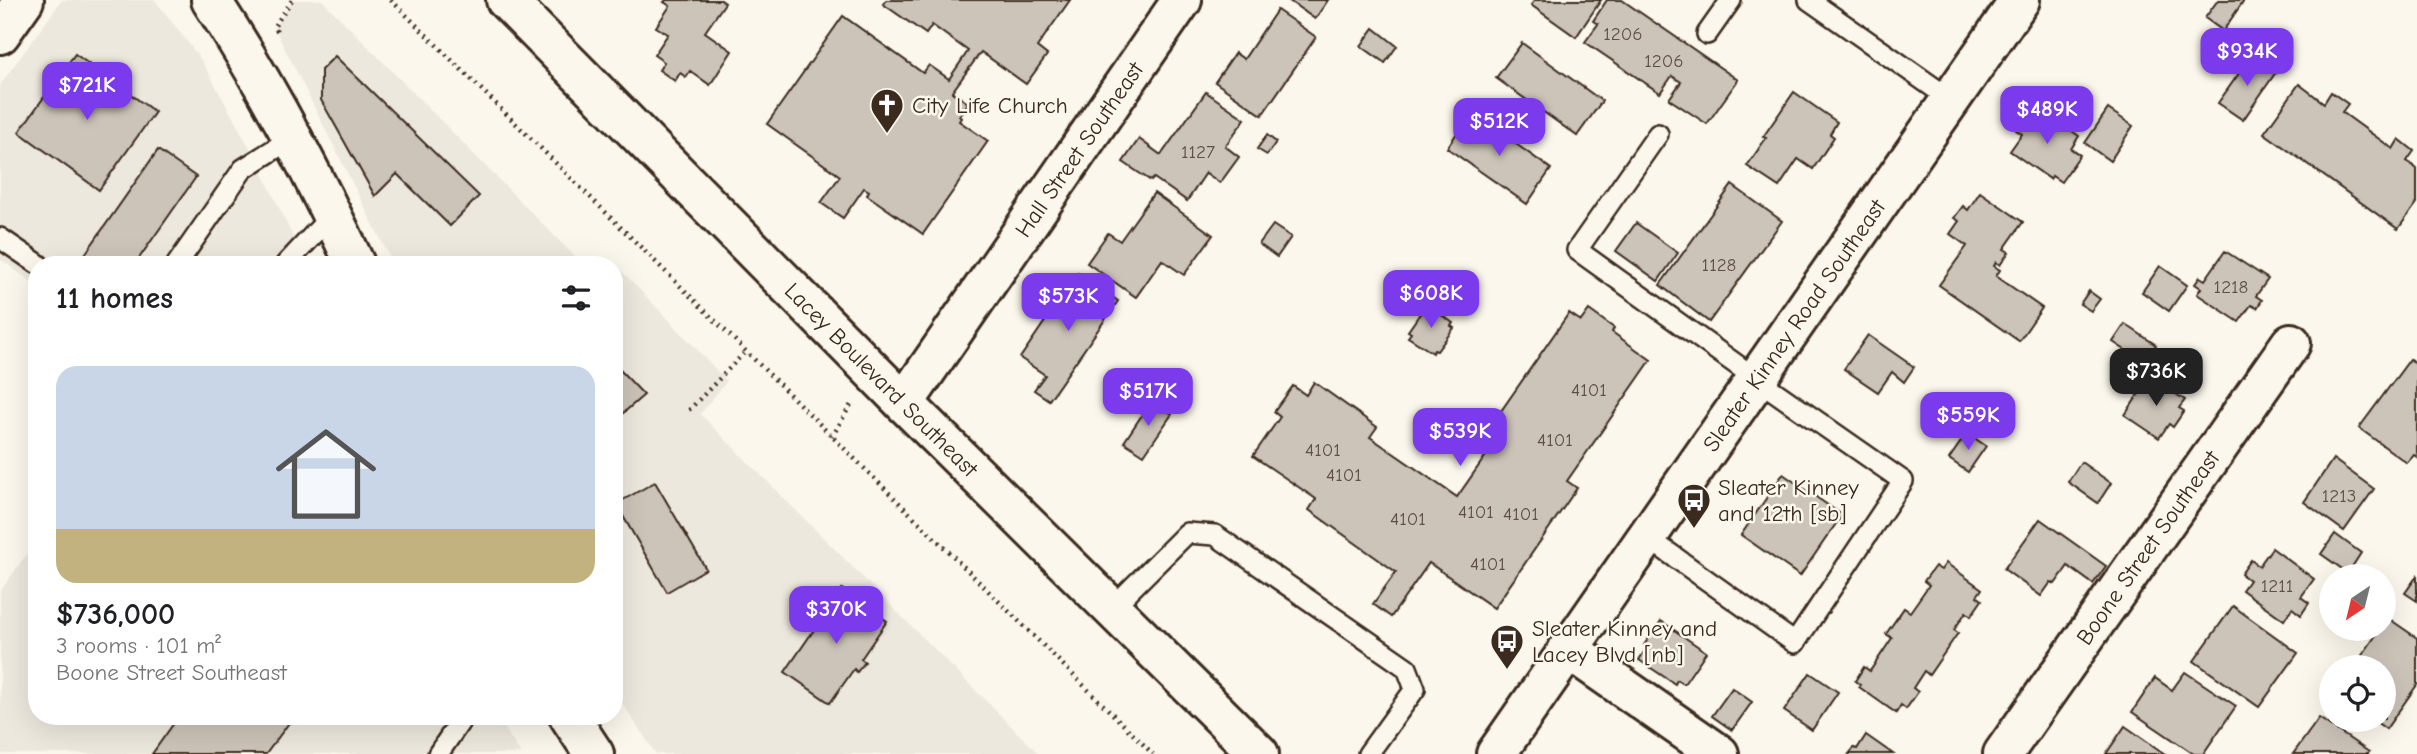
<!DOCTYPE html>
<html lang="en">
<head>
<meta charset="utf-8">
<style>
  :root { --surface:#fff; --page:#f6f6f6; --text:#202124; --muted:#757577; --line:#e0e0e0; --accent:#7c3aed }
  body { margin:0; font-family:"Comic Neue",sans-serif; background:var(--page); color:var(--text); height:100vh; display:flex; flex-direction:column; font-size:26px; white-space:nowrap }
  * { box-sizing:border-box; margin:0 }
  p { font-size:23px; color:var(--muted) }
  .icon { flex:none; width:38px; height:38px; fill:none; stroke:currentColor; stroke-width:2; stroke-linecap:round; stroke-linejoin:round }
  .map { position:relative; flex:1; overflow:hidden }
  .drawer { position:absolute; left:28px; top:256px; width:595px; height:469px; display:flex; flex-direction:column; background:var(--surface); border-radius:28px; box-shadow:0 7px 28px #0002 }
  .drawer>* { flex:none }
  .needle { width:46px; rotate:215deg }
  .controls { position:absolute; left:2319px; top:564px; display:grid; gap:14px }
  .controls a { display:grid; place-items:center; width:77px; height:77px; border-radius:50%; background:var(--surface); box-shadow:0 7px 28px #0002; font-size:35px }
  .price { position:absolute; translate:-50% -60px; padding:0 16px; border-radius:14px; background:var(--accent); color:#fff; font-size:23px; line-height:46px; filter:drop-shadow(0 2px 4px #0008) }
  .price::after { content:''; position:absolute; left:50%; top:42px; width:21px; height:16px; margin-left:-10px; background:inherit; clip-path:polygon(0 0,100% 0,50% 100%) }
  .price.current { background:#222; color:#fff }
  ul { padding:0; list-style:none }
  li { display:grid; align-content:center; gap:14px; height:371px; padding:0 28px }
  li+li { border-top:2px solid var(--line) }
  li span { display:grid; place-items:center; height:217px; border-radius:21px; color:#555 }
  li>.icon { margin-inline-start:auto }
  span .icon { width:126px; height:126px; fill:#fffc; stroke-width:1 }
  li b { font-size:30px }
  h2 { display:flex; justify-content:space-between; align-items:center; height:84px; padding:0 28px; font-size:30px }
  .map>svg:first-child { display:block }
  .built { fill:#ede8dd }
  .building { fill:#ccc4b9; stroke:#3b2a1e; stroke-width:2 }
  .lines { fill:none; stroke-linecap:round; stroke-linejoin:round }
  .lane-casing { stroke:#3b2a1e; stroke-width:24 }
  .street-casing { stroke:#3b2a1e; stroke-width:44 }
  .secondary-casing { stroke:#3b2a1e; stroke-width:44 }
  .primary-casing { stroke:#3b2a1e; stroke-width:44 }
  .path { stroke:#3b2a1e; stroke-width:4.5; stroke-dasharray:2 5; stroke-linecap:butt }
  .lane { stroke:#fbf7ec; stroke-width:19 }
  .street { stroke:#fbf7ec; stroke-width:38 }
  .secondary { stroke:#fbf7ec; stroke-width:38 }
  .primary { stroke:#fbf7ec; stroke-width:38 }
  .labels { text-anchor:middle; stroke-width:5; stroke-linejoin:round; paint-order:stroke }
  .number-label { font-size:19px; fill:#5f5045 }
  .poi-label { font-size:23px; fill:#3b2a1e; stroke:#fbf7ec; text-anchor:start }
  .street-label { font-size:23px; fill:#3b2a1e; stroke:#fbf7ec }
</style>
</head>
<body>
<div class="map">
<svg width="2417" height="754" viewBox="0 0 2417 754">
  <rect width="100%" height="100%" fill="#fbf7ec"/>
  <filter id="ink" filterUnits="userSpaceOnUse"><feTurbulence type="fractalNoise" baseFrequency=".0143" numOctaves="2"/><feDisplacementMap in="SourceGraphic" scale="14" xChannelSelector="R" yChannelSelector="G"/><feConvolveMatrix kernelMatrix="1 2 1 2 8 2 1 2 1" color-interpolation-filters="sRGB"/></filter>
  <g filter="url(#ink)">
    <g class="built">
      <path d="M62 0H155L202 61 257 161 306 264H37V286L0 259V85Z"/>
      <path d="M294 0H322L582 264H393L274 27Z"/>
      <path d="M617 266 727 381 700 414 1039 754H656L614 691V269Z"/>
      <path d="M37 539V716H497L521 754H0V592Z"/>
    </g>
    <g class="building">
      <path d="M666 0H721L725 3 705 32 732 51 710 85 690 71 686 77 680 73 675 81 659 70 664 62 654 55 668 34 656 27 670 6 664 2Z"/>
      <path d="M886 0H1070L1037 47 1047 55 1026 84 981 52 952 92 968 103 959 116 961 118 959 121 988 141 923 234 867 195 869 191 864 188 843 218 821 203 840 176 767 124 843 16 923 73 929 65 949 79 968 51 932 25 926 34 883 4Z"/>
      <path d="M1288 0H1328L1315 19Z"/>
      <path d="M1535 0H1601L1576 37 1531 5Z"/>
      <path d="M1607 0H1622L1738 80 1707 124 1669 99 1681 82 1672 76 1660 93 1585 42 1598 24 1593 21Z"/>
      <path d="M2218 0H2244L2223 31 2205 18Z"/>
      <path d="M1277 10 1316 37 1262 115 1215 82 1235 53 1244 59Z"/>
      <path d="M1374 28 1397 46 1385 63 1361 46Z"/>
      <path d="M1522 43 1602 101 1577 136 1496 78Z"/>
      <path d="M75 54 155 112 99 190 19 132Z"/>
      <path d="M2252 55 2276 72 2243 120 2218 103Z"/>
      <path d="M335 56 479 196 450 226 397 174 375 196 321 100V70Z"/>
      <path d="M2299 84 2324 103 2331 92 2348 104 2342 112 2393 149 2399 139 2414 151 2407 161 2417 169V203L2398 229 2264 133Z"/>
      <path d="M1206 92 1245 119 1225 146 1239 157 1220 183 1206 173 1187 201 1154 178 1151 181 1123 162 1139 139 1161 155Z"/>
      <path d="M1794 92 1837 122 1830 134 1834 137 1813 169 1798 159 1779 187 1747 166 1766 138 1763 137Z"/>
      <path d="M2039 108 2079 136 2071 149 2080 155 2061 182 2052 176 2050 179 2010 151 2022 134 2016 130 2022 122 2026 125Z"/>
      <path d="M2108 109 2133 126 2110 161 2085 143Z"/>
      <path d="M1471 112 1551 169 1527 204 1447 148Z"/>
      <path d="M1267 135 1276 142 1267 155 1257 149Z"/>
      <path d="M158 150 196 177 135 264H87L81 260Z"/>
      <path d="M1732 185 1782 221 1709 322 1660 285Z"/>
      <path d="M1980 192 2023 222 2004 249 2009 252 2000 265 1996 262 1994 266 2000 270 1996 276 2042 308 2019 341 1939 285 1967 246 1950 234 1959 221 1954 218 1963 206 1968 210Z"/>
      <path d="M1154 193 1213 235 1184 275 1162 260 1136 297 1087 263 1108 233 1120 241Z"/>
      <path d="M1636 223 1678 253 1658 281 1616 251Z"/>
      <path d="M1273 225 1291 237 1277 257 1259 244Z"/>
      <path d="M2225 251 2268 279 2256 296 2262 300 2257 308 2251 305 2239 322 2197 294 2201 288 2195 284 2200 277 2205 280Z"/>
      <path d="M2160 266 2187 285 2169 311 2142 292Z"/>
      <path d="M1078 273 1118 301 1049 400 1034 390 1045 375 1020 358Z"/>
      <path d="M2089 291 2100 299 2091 311 2080 304Z"/>
      <path d="M1430 307 1453 323 1451 326 1454 328 1437 351 1434 350 1433 353 1408 337 1411 333 1408 331 1424 308 1428 311Z"/>
      <path d="M1589 310 1614 328 1612 332 1651 360 1567 481 1577 488 1494 608 1429 563 1391 617 1373 604 1396 572 1309 510 1316 499 1253 456 1280 417 1274 412 1293 386 1306 395 1314 382 1377 427 1370 437 1457 497 1496 441 1485 434 1569 313 1581 321Z"/>
      <path d="M2125 324 2156 345 2143 362 2113 342Z"/>
      <path d="M1868 335 1914 367 1904 382 1892 372 1878 392 1844 369Z"/>
      <path d="M2410 359 2417 365V457L2414 455 2407 463 2359 428Z"/>
      <path d="M620 370 644 395 614 421V375Z"/>
      <path d="M2150 377 2185 400 2179 408 2184 411 2173 427 2169 424 2159 438 2125 415Z"/>
      <path d="M1165 394 1178 402 1173 409 1161 401Z"/>
      <path d="M1152 400 1172 414 1144 455 1124 442Z"/>
      <path d="M1967 433 1986 446 1968 472 1949 459Z"/>
      <path d="M2333 459 2374 489 2344 531 2304 502Z"/>
      <path d="M2081 462 2111 483 2098 503 2068 482Z"/>
      <path d="M1783 474 1842 515 1800 576 1741 535Z"/>
      <path d="M655 482 706 569 667 592 616 504Z"/>
      <path d="M2040 519 2106 566 2093 584 2068 566 2055 584 2051 582 2041 596 2004 569Z"/>
      <path d="M2335 534 2361 553 2348 573 2321 554Z"/>
      <path d="M2272 548 2314 579 2301 597 2309 603 2301 615 2292 608 2284 620 2242 590 2249 580 2241 574 2251 560 2259 566Z"/>
      <path d="M1946 563 1982 589 1977 596 1982 600 1971 616 1966 612 1954 630 1958 633 1929 675 1924 671 1913 688 1918 692 1906 709 1901 705 1896 713 1859 687 1860 685 1855 681 1864 667 1870 671 1892 638 1886 634 1904 608 1910 612 1929 585 1924 581 1935 566 1941 570Z"/>
      <path d="M2417 576V601L2405 593Z"/>
      <path d="M842 589 887 621 861 659 865 662 857 672 854 669 830 703 785 672Z"/>
      <path d="M2233 606 2298 653 2259 707 2194 661Z"/>
      <path d="M2388 618 2417 638V685L2386 729 2372 719H2384V667H2354L2381 628H2384Z"/>
      <path d="M1661 621 1706 652 1684 684 1677 680 1675 684 1639 660 1647 647 1644 645Z"/>
      <path d="M2185 672 2236 706 2203 754H2194L2132 712 2155 678 2172 690Z"/>
      <path d="M1810 673 1838 692 1812 730 1784 711Z"/>
      <path d="M1732 688 1752 702 1732 730 1712 716Z"/>
      <path d="M179 716H294L266 754H152Z"/>
      <path d="M2319 718 2369 752 2368 754H2293Z"/>
      <path d="M2125 726 2165 754H2106Z"/>
      <path d="M1866 735 1893 754H1849L1854 748 1857 749Z"/>
    </g>
    <g class="lines">
      <defs>
        <g id="lane">
          <path d="M1809 0 1950 99"/>
          <path d="M1707 34 1731 0"/>
          <path d="M0 238 38 264"/>
          <path d="M177 264 243 169 292 138"/>
          <path d="M286 264 332 215"/>
          <path d="M1648 538 1795 643 1903 481 1758 380 1577 250 1658 134"/>
          <path d="M1112 608 1187 533 1215 535 1407 668 1415 689 1368 754"/>
          <path d="M438 754 464 716"/>
        </g>
        <g id="street">
          <path id="s1" d="M506 0 904 403 1259 754"/>
          <path d="M0 34 24 0"/>
          <path id="s2" d="M904 403 1182 0"/>
          <path d="M1568 649 1719 754"/>
          <path id="s3" d="M2003 754 2291 343"/>
        </g>
        <g id="secondary">
          <path id="s4" d="M1496 754 2020 0"/>
        </g>
        <g id="primary">
          <path d="M211 0C266 84 313 173 355 264"/>
          <path d="M569 716 594 754"/>
        </g>
      </defs>
      <use href="#lane" class="lane-casing"/>
      <use href="#street" class="street-casing"/>
      <use href="#secondary" class="secondary-casing"/>
      <use href="#primary" class="primary-casing"/>
      <g class="path">
        <path d="M391 0 1153 754"/>
        <path d="M277 31 274 27 292 0"/>
        <path d="M689 410 746 351"/>
        <path d="M832 437 853 401"/>
      </g>
      <use href="#lane" class="lane"/>
      <use href="#street" class="street"/>
      <use href="#secondary" class="secondary"/>
      <use href="#primary" class="primary"/>
    </g>
  </g>
  <defs>
    <symbol id="church-pin" viewBox="-11 -11 22 30"><path d="M0 17L-7.5 6A9.5 9.5 0 1 1 7.5 6Z" fill="#3b2a1e" stroke="#fbf7ec"/><path d="M-1.2-6h2.4v3.5h3.3v2.4h-3.3V6h-2.4V-.1h-3.3v-2.4h3.3Z" fill="#fff"/></symbol>
    <symbol id="bus-pin" viewBox="-11 -11 22 30"><path d="M0 17L-7.5 6A9.5 9.5 0 1 1 7.5 6Z" fill="#3b2a1e" stroke="#fbf7ec"/><path d="M-5-6H5V4H4V6H2V4H-2V6H-4V4H-5ZM-3.5-4V0h7V-4ZM-3.5 1.2v1.5H-2V1.2ZM2 1.2v1.5H3.5V1.2Z" fill="#fff"/></symbol>
  </defs>
  <g fill-rule="evenodd">
    <use href="#church-pin" x="868" y="86" width="38" height="52"/>
    <use href="#bus-pin" x="1675" y="481" width="38" height="52"/>
    <use href="#bus-pin" x="1488" y="622" width="38" height="52"/>
  </g>
  <g class="labels">
    <g class="number-label">
      <text x="1623" y="40">1206</text>
      <text x="1664" y="67">1206</text>
      <text x="1198" y="158">1127</text>
      <text x="1719" y="271">1128</text>
      <text x="2231" y="293">1218</text>
      <text x="1589" y="396">4101</text>
      <text x="1555" y="446">4101</text>
      <text x="1323" y="456">4101</text>
      <text x="1344" y="481">4101</text>
      <text x="2339" y="502">1213</text>
      <text x="1476" y="518">4101</text>
      <text x="1521" y="520">4101</text>
      <text x="1408" y="525">4101</text>
      <text x="1488" y="570">4101</text>
      <text x="2277" y="592">1211</text>
    </g>
    <g class="poi-label">
      <text x="912" y="113">City Life Church</text>
      <text x="1718" y="495">Sleater Kinney<tspan x="1718" dy="26">and 12th [sb]</tspan></text>
      <text x="1532" y="636">Sleater Kinney and<tspan x="1532" dy="26">Lacey Blvd [nb]</tspan></text>
    </g>
    <g class="street-label">
      <text dy="8" stroke="none"><textPath href="#s2" startOffset="308">Hall Street Southeast</textPath></text>
      <text dy="8" stroke="none"><textPath href="#s4" startOffset="522">Sleater Kinney Road Southeast</textPath></text>
      <text dy="8" stroke="none"><textPath href="#s1" startOffset="534">Lacey Boulevard Southeast</textPath></text>
      <text dy="8" stroke="none"><textPath href="#s3" startOffset="252">Boone Street Southeast</textPath></text>
    </g>
  </g>
</svg>
<div class="controls">
<a><svg class="needle" viewBox="-14 -14 28 28"><path d="M0-13l5 13h-10z" fill="#e53935"/><path d="M0 13l5-13h-10z" fill="#757577"/></svg></a>
<a><svg class="icon" aria-label="locate" viewBox="0 0 24 24"><circle cx="12" cy="12" r="6"/><path d="M12 2v4M12 18v4M2 12h4M18 12h4"/></svg></a>
</div>
<b class="price" style="left:2247px;top:88px">$934K</b>
<b class="price" style="left:87px;top:122px">$721K</b>
<b class="price" style="left:2047px;top:146px">$489K</b>
<b class="price" style="left:1499px;top:158px">$512K</b>
<b class="price" style="left:1431px;top:330px">$608K</b>
<b class="price" style="left:1068px;top:333px">$573K</b>
<b class="price current" style="left:2156px;top:408px">$736K</b>
<b class="price" style="left:1148px;top:428px">$517K</b>
<b class="price" style="left:1968px;top:452px">$559K</b>
<b class="price" style="left:1460px;top:468px">$539K</b>
<b class="price" style="left:836px;top:646px">$370K</b>
<section class="drawer">
<h2>11 homes<svg class="icon" aria-label="filters" viewBox="0 0 24 24"><path d="M4 7h16M4 17h16"/><circle cx="9" cy="7" r="2"/><circle cx="15" cy="17" r="2"/></svg></h2>
<ul>
<li><span style="background:linear-gradient(#c9d6e8 75%,#c2b280 0)"><svg class="icon" aria-label="home" viewBox="0 0 24 24"><path d="M3 11l9-7 9 7M6 9v11h12V9"/></svg></span><div><b>$736,000</b><p>3 rooms · 101 m²</p><p>Boone Street Southeast</p></div></li>
</ul>
</section>
</div>
</body>
</html>
